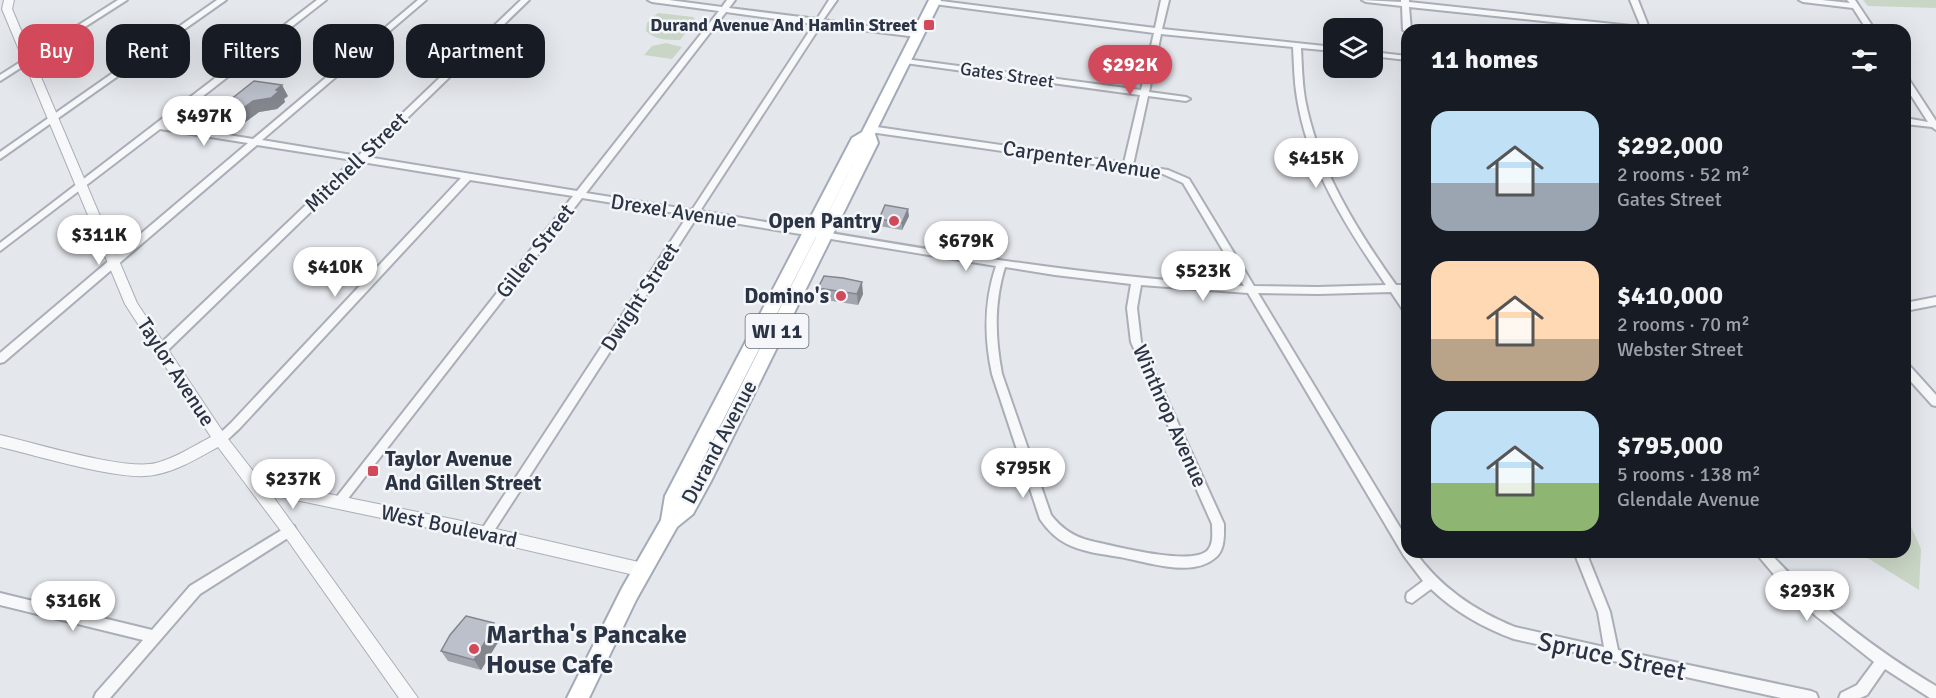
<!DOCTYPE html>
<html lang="en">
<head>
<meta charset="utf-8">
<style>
  :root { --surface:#171b24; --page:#242831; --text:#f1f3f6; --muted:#9ea1a6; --accent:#d1495b }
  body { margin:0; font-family:Signika,sans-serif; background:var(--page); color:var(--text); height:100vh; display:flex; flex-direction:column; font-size:22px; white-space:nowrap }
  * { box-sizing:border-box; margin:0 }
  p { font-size:20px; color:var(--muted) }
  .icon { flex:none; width:33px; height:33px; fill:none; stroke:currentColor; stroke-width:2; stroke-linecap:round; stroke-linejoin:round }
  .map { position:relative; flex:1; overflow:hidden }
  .drawer { position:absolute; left:1401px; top:24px; width:510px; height:534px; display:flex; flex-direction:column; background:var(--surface); border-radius:18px; box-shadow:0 6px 24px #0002 }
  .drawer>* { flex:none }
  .top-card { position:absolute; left:18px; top:24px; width:570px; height:54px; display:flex; gap:12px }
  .controls { position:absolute; left:1323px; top:18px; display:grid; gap:12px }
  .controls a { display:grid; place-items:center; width:60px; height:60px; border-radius:12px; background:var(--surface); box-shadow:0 6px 24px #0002; font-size:30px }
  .price { position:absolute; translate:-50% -51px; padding:0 14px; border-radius:21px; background:#fff; color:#222; font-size:20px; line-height:39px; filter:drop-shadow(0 2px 3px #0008) }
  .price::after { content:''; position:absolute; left:50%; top:36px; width:18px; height:14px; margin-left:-9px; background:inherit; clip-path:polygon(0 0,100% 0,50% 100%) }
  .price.selected { background:var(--accent); color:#fff }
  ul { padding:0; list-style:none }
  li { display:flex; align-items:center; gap:18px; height:150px; padding:0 30px }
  li span { display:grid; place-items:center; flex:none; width:168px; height:120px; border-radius:18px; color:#555 }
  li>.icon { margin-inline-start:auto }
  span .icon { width:72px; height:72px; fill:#fffc; stroke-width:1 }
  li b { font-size:26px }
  h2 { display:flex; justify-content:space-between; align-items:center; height:72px; padding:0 30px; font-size:26px }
  .tag { padding:0 21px; border-radius:18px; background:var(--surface); box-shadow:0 6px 24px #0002; font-size:21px; line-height:54px }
  .tag.selected { background:var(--accent); color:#fff }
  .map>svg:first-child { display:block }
  .green { fill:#c9d6c5 }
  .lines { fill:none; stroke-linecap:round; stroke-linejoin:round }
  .minor-casing { stroke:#a9aeb7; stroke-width:4 }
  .tertiary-casing { stroke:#a9aeb7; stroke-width:2 }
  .primary-casing { stroke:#a3abb8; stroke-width:4 }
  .minor { fill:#f7f8fa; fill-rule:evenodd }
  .tertiary { fill:#f7f8fa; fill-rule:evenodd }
  .primary { fill:#fff; fill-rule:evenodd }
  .wall { fill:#a1a5ae }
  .shaded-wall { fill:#83868d }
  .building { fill:#bbc0ca; stroke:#83868d; stroke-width:1.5 }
  .poi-dot { fill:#d1495b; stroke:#f4f6f9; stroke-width:2 }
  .labels { text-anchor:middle; stroke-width:5; stroke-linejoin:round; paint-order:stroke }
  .far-poi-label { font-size:18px; font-weight:bold; fill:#2b3445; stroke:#f4f6f9; text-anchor:end }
  .far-street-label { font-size:18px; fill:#2b3445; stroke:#f4f6f9 }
  .shield { fill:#f4f6f9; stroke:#676e7b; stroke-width:1.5 }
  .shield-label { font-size:20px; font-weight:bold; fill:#2b3445 }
  .street-label { font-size:21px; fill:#2b3445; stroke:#f4f6f9 }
  .poi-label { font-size:21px; font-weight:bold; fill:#2b3445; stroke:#f4f6f9; text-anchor:end }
  .near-poi-label { font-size:26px; font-weight:bold; fill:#2b3445; stroke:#f4f6f9; text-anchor:start }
  .near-street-label { font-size:26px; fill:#2b3445; stroke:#f4f6f9 }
</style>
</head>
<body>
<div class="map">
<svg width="1936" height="698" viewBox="0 0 1936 698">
  <rect width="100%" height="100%" fill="#e4e7ec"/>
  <g class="green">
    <path d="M1863 0H1936V8L1868 6Z"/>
    <path d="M658 13 693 17 696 20 680 40C667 40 655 40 646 31L647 23Z"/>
    <path d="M666 43 682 47 672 59 644 55 652 46Z"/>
    <path d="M1905 513 1921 549 1919 590 1858 552H1905Z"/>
  </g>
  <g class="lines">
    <defs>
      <g id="minor">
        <path d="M118 0H127L0 81V75Z"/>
        <path d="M217 0H226L0 159V152Z"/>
        <path d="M317 0H326L166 125 253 139 418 0H426L262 140 358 156 521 0H529L367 157 577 191 719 11 652 2 648 0H669L722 7 727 0H735L729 8 817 19 829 0H837L823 20 917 33 921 35 917 37 821 25 700 211C876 240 1052 274 1231 285L1244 286 1183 183 1163 174 870 132 866 129 870 126 1124 163 1140 95 905 63 901 61 905 59 1141 90 1154 33 934 4 930 2 933 0 1155 28 1161 0H1169L1162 29 1334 47V51L1301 48C1302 65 1302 82 1305 99 1318 168 1356 229 1396 285H1407V291L1401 292 1407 300V311L1403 310 1391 292 1318 294 1258 293 1407 539V552H1415C1440 587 1475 611 1515 627L1604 647 1598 612 1574 552H1586L1610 612 1618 650 1811 691 1816 693 1818 698H1781L1514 639C1484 628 1455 612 1431 589L1412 603 1407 601 1406 597 1407 593 1423 581 1404 556 1248 293 1141 285 1137 308 1141 342 1224 524C1224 536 1225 550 1215 558 1192 578 1147 562 1120 557 1102 554 1083 552 1067 544 1055 538 1047 529 1040 519L992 374C984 337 984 302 996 266L697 217 490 537 486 538 482 537 480 533 482 529 688 215 582 198 343 505 339 507 335 505 333 502 335 499 573 196 470 180 239 429C232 435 225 445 216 442L214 439 231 423 461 178 362 162 166 352H158L157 349 158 346 353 160 257 145 4 362 0 363V353L248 143 160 129 0 251V243ZM726 12 814 24 692 210 586 193ZM1161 34 1293 47C1294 64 1294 81 1297 98 1308 168 1347 228 1386 285L1318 287 1254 286 1189 179 1168 170 1133 165 1148 96 1186 101 1190 99 1186 97 1149 92ZM1005 267 1055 275 1131 284 1127 308 1131 342 1212 524C1212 533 1214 544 1207 551 1189 566 1114 546 1091 541 1074 537 1062 529 1051 515L1002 374C995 337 994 303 1005 267Z"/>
        <path d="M1362 0 1401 2V0H1409V2L1641 27 1630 0H1638L1649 28 1653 30H1628L1409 7 1411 30H1407V32L1403 30 1402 6 1366 2Z"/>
        <path d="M1799 0H1822L1850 3 1847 0H1855L1875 30H1867L1853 8 1803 2Z"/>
        <path d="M1372 52 1407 56V60L1372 56Z"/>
        <path d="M1905 78H1908L1936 121V130L1932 127 1905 124V118L1928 122 1905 86Z"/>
        <path d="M1936 297V305L1905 311V303Z"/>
        <path d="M1905 364 1909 365 1936 395V406L1932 405 1905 375Z"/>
        <path d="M290 525 294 526 296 530 294 534 200 594 110 698H94L96 693 143 640 0 605V593L152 630 190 586Z"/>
        <path d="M1755 552H1769C1818 606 1874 649 1936 686V698H1930L1885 669 1867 695 1860 698H1839L1841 693 1857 685 1874 662 1816 616 1776 577Z"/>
      </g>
      <path id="tertiary" d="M4 0H14L12 9 137 303 225 435 260 480 457 520 643 563 649 565 651 570 649 575 643 577 457 534 272 495 418 698H399L284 535 218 447C198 458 177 471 154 475 121 482 36 455 0 447V435C35 443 125 471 156 463 176 458 193 446 211 437L125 304 2 9Z"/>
      <path id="primary" d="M929 0H941L877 129 875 134 878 143 711 481 693 514 677 527 636 600 589 698H567L622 588 661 520 665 496 852 138 862 132ZM864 142 698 471 688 489Z"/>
    </defs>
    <use href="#minor" class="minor-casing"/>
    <use href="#tertiary" class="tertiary-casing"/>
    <use href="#primary" class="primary-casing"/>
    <use href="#minor" class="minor"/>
    <use href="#tertiary" class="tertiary"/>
    <use href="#primary" class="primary"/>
  </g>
  <g class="wall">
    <path d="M288 96 284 99 285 102 277 109 259 112 240 126 223 122 216 111Z"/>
    <path d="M909 216 902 230 879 226V219Z"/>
    <path d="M818 288 863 294 858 305 819 299Z"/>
    <path d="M500 634 498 637 500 639 481 670 448 661 441 651Z"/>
  </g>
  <g class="shaded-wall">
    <path d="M282 85 288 96 284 99 285 102 277 109 259 112 240 126 234 115 253 101 276 90Z"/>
    <path d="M908 209 909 216 902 230V223Z"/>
    <path d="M862 282 863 294 858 305 857 294Z"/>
    <path d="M494 623 500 634 498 637 500 639 481 670 474 660Z"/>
  </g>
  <g class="building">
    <path d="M254 81 282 85 276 90 279 91 271 98 253 101 234 115 216 111Z"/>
    <path d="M885 205 908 209 902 223 879 219Z"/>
    <path d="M824 276 843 278 862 282 857 294 818 288Z"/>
    <path d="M466 616 494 623 491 629H493L474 660 441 651 450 635Z"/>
  </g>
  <g class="poi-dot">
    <rect x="923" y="19" width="12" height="12" rx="3"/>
    <circle cx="894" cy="221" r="6"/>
    <circle cx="841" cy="296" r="6"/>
    <rect x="367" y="465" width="12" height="12" rx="3"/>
    <circle cx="474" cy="649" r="6"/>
  </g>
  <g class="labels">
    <g class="far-poi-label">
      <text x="917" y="31">Durand Avenue And Hamlin Street</text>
    </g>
    <g class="far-street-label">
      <text transform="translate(1007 75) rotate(8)" y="6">Gates Street</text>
    </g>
    <rect class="shield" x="745.5" y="314" width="63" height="34" rx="4.5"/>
    <g class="shield-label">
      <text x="777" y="338">WI 11</text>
    </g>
    <g class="street-label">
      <text transform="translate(1082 160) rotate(9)" y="7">Carpenter Avenue</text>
      <text transform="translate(356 162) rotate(-44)" y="7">Mitchell Street</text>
      <text transform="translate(674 211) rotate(9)" y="7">Drexel Avenue</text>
      <text transform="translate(535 251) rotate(-52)" y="7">Gillen Street</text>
      <text transform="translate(640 297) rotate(-57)" y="7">Dwight Street</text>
      <text transform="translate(176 372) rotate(57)" y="7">Taylor Avenue</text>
      <text transform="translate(1170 416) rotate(66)" y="7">Winthrop Avenue</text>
      <text transform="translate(719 442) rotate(-62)" y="7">Durand Avenue</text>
      <text transform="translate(449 526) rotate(12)" y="7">West Boulevard</text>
    </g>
    <g class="poi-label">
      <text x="882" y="228">Open Pantry</text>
      <text x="829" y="303">Domino's</text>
      <text x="385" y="466" text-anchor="start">Taylor Avenue<tspan x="385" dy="24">And Gillen Street</tspan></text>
    </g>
    <g class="near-poi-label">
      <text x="486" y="643">Martha's Pancake<tspan x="486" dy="30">House Cafe</tspan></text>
    </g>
    <g class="near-street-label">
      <text transform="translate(1612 656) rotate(12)" y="9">Spruce Street</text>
    </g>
  </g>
</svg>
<div class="controls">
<a><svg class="icon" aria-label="layers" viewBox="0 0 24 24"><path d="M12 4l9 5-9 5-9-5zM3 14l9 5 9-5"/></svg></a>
</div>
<b class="price selected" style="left:1130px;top:96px">$292K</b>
<b class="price" style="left:204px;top:147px">$497K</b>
<b class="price" style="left:1316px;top:189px">$415K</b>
<b class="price" style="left:99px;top:266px">$311K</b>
<b class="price" style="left:966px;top:272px">$679K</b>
<b class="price" style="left:335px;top:298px">$410K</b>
<b class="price" style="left:1203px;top:302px">$523K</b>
<b class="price" style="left:1023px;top:499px">$795K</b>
<b class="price" style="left:293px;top:510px">$237K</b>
<b class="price" style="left:1807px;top:622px">$293K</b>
<b class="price" style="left:73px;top:632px">$316K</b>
<div class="top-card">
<a class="tag selected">Buy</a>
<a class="tag">Rent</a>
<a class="tag">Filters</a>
<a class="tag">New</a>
<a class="tag">Apartment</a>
</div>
<section class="drawer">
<h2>11 homes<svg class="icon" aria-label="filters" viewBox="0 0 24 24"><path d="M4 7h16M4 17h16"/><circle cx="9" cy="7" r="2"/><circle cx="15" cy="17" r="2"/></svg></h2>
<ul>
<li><span style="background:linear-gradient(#bfe0f5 60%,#9aa5b1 0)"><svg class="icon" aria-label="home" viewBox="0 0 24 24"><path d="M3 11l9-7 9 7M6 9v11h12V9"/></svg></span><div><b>$292,000</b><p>2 rooms · 52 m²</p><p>Gates Street</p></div></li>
<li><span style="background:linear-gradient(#ffd9b3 65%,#b9a48a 0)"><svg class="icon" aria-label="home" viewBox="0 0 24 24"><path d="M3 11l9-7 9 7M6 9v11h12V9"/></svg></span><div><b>$410,000</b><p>2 rooms · 70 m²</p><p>Webster Street</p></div></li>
<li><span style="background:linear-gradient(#bfe0f5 60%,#8fb573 0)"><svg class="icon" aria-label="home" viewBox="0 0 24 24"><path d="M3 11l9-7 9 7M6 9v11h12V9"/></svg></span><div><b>$795,000</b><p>5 rooms · 138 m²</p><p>Glendale Avenue</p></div></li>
</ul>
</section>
</div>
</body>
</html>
